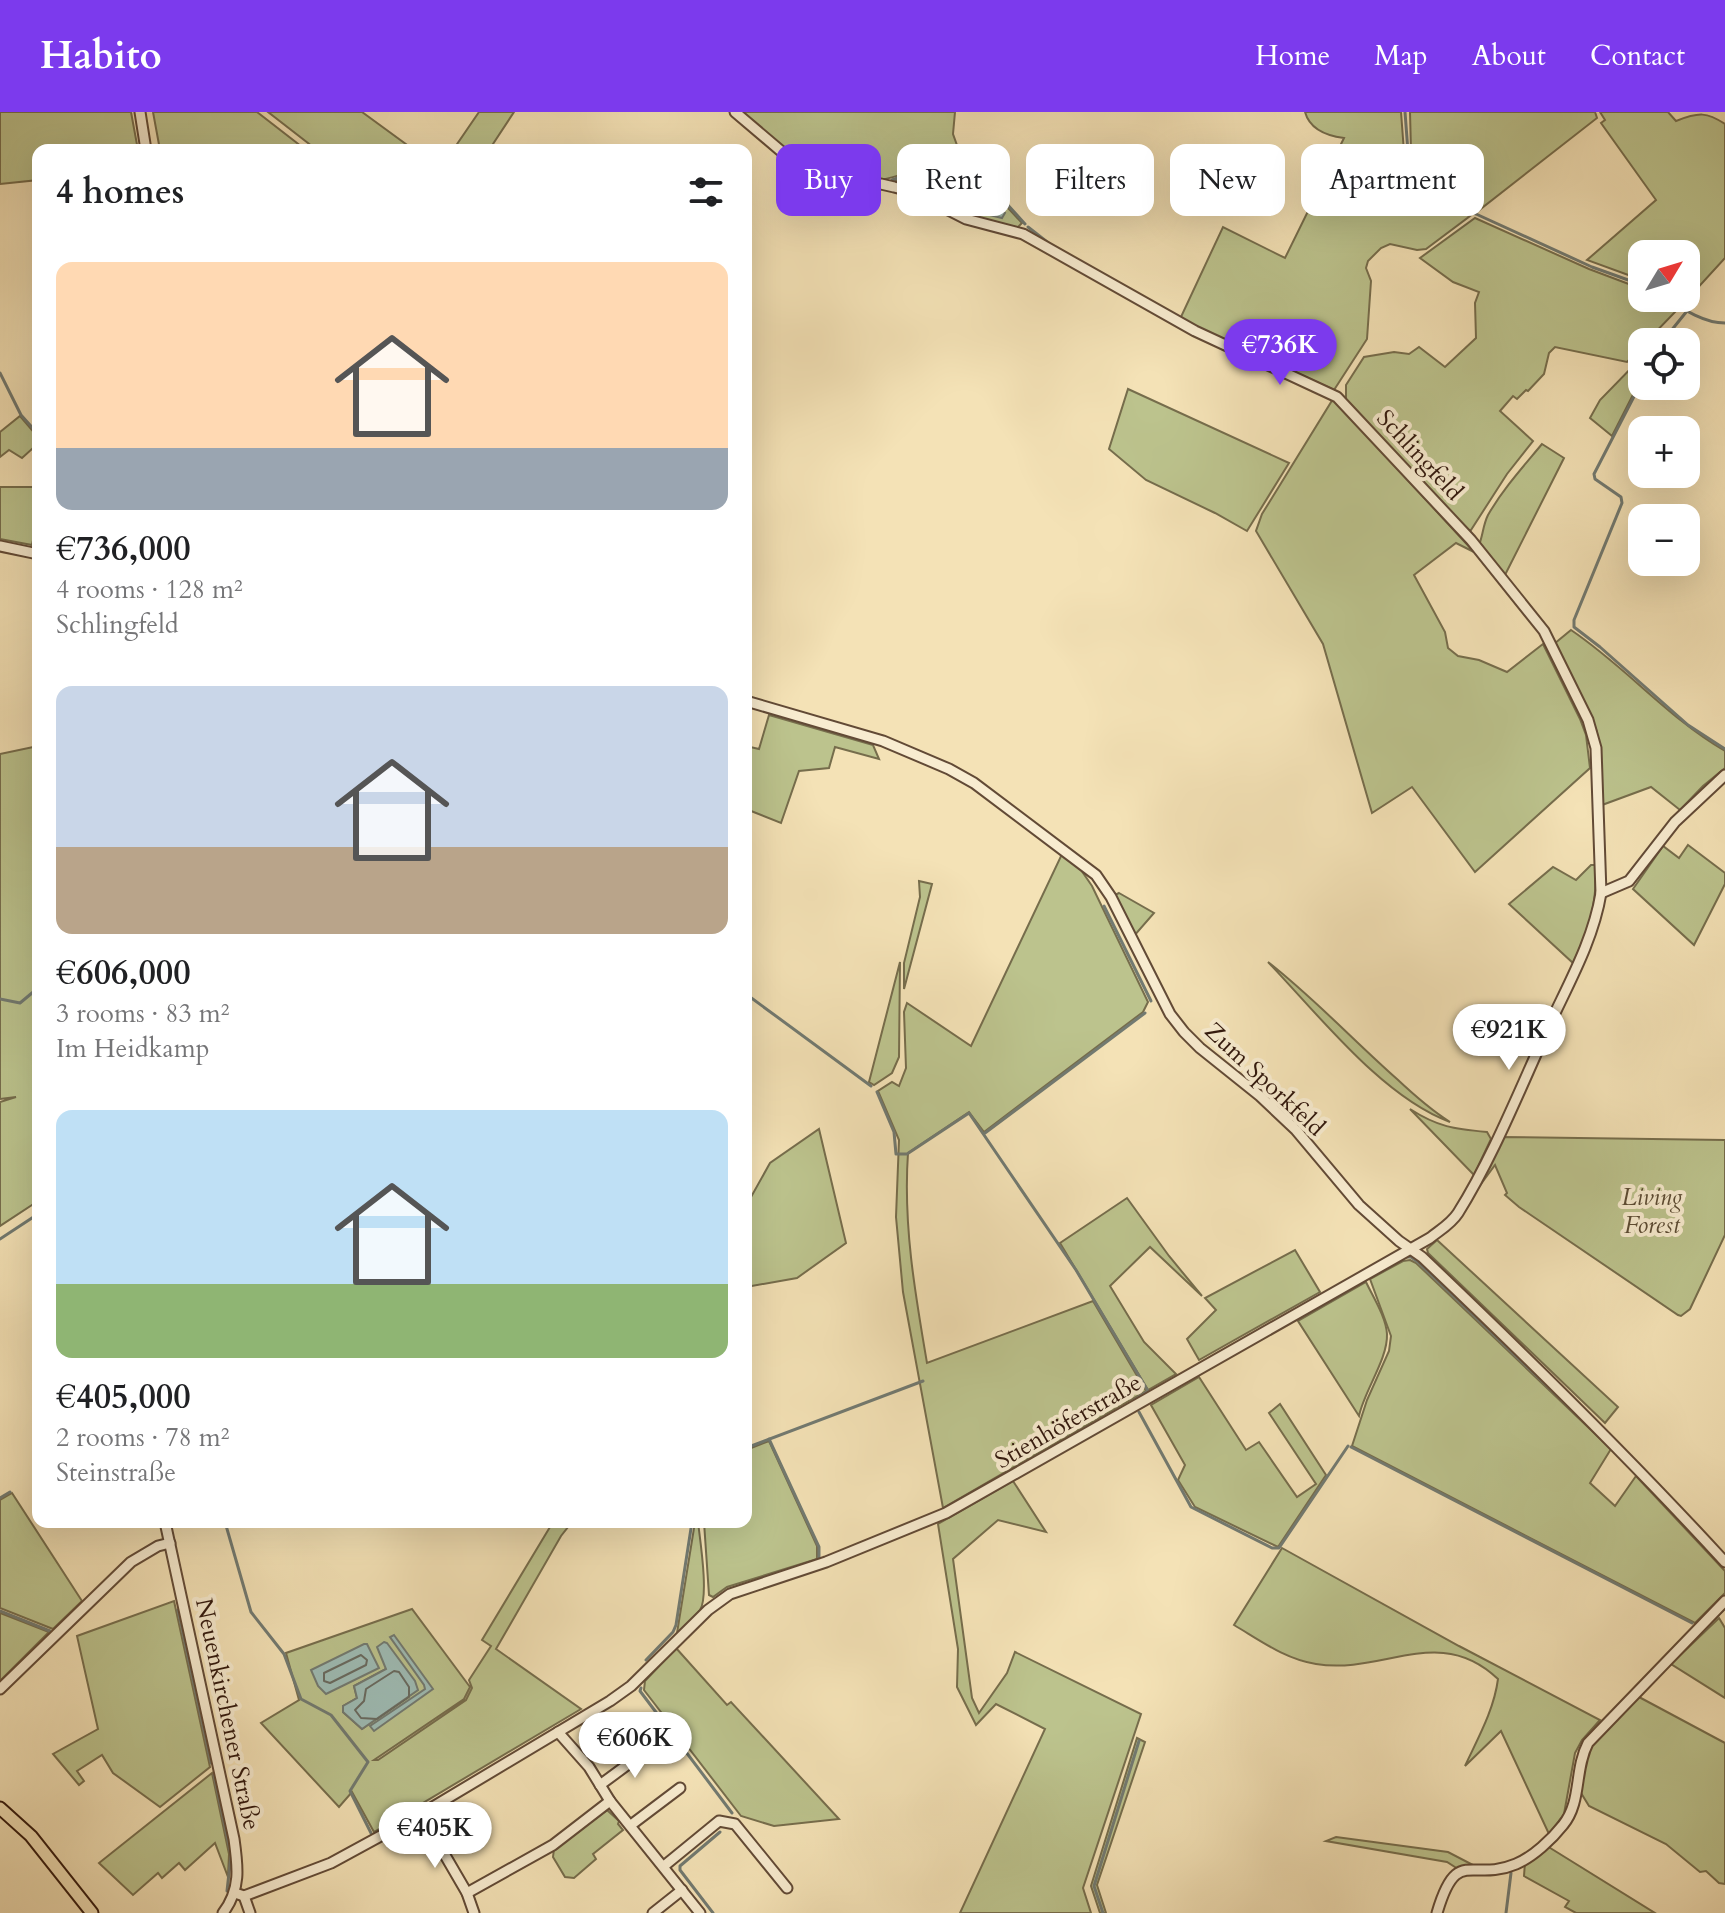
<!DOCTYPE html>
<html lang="en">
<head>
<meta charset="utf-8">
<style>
  :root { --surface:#fff; --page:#f6f6f6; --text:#202124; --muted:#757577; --accent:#7c3aed }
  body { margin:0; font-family:Cardo,serif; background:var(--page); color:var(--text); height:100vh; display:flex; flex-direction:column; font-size:30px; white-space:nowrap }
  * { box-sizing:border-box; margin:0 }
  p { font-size:26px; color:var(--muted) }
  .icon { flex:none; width:44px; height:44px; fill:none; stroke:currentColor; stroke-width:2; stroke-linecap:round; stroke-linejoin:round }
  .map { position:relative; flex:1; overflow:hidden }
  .side { position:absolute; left:32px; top:32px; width:720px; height:1384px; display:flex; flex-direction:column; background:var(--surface); border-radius:16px; box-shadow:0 8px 32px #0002 }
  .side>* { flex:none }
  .guide { position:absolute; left:776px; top:32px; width:760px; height:72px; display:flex; gap:16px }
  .needle { width:52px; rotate:52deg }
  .buttons { position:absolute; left:1628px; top:128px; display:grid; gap:16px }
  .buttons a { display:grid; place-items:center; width:72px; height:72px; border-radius:16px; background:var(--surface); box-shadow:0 8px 32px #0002; font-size:40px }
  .price { position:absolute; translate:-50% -68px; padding:0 18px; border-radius:28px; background:#fff; color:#222; font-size:26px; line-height:52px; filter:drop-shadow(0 2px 4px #0008) }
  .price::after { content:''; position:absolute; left:50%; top:48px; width:24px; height:18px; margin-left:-12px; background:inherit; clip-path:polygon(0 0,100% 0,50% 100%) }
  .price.selected { background:var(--accent); color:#fff }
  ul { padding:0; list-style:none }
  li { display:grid; align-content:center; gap:16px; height:424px; padding:0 24px }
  li span { display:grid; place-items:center; height:248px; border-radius:16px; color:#555 }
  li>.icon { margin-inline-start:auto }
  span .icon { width:144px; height:144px; fill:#fffc; stroke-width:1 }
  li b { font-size:34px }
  h2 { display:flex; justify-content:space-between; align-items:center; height:96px; padding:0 24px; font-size:34px }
  .chip { padding:0 28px; border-radius:16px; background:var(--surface); box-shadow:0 8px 32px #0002; font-size:28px; line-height:72px }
  .chip.selected { background:var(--accent); color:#fff }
  header { display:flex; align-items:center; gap:48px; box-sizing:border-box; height:112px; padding:0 40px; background:var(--accent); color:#fff }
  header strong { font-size:38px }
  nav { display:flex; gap:44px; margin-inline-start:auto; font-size:28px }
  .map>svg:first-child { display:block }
  .green { fill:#bcc38d; stroke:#766d4c; stroke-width:2; fill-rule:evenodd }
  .water { fill:#9ebcb5; stroke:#727a71; stroke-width:2 }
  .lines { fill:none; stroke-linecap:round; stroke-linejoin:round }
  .shore { stroke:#686a60; stroke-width:2 }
  .stream { stroke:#727a71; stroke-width:3 }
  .minor-casing { stroke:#624a36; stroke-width:13 }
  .major-casing { stroke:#31170c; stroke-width:15 }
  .minor { stroke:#f8ecd0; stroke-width:9 }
  .major { stroke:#f4e2b6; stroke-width:11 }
  .labels { text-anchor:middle; stroke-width:8; stroke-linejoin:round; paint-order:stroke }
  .street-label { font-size:24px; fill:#31170c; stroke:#f8ecd0 }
  .park-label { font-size:24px; font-style:italic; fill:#5b4b33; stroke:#f8ecd0 }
</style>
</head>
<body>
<header>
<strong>Habito</strong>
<nav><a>Home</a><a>Map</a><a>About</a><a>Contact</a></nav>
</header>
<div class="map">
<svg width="1725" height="1801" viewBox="0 0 1725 1801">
  <rect width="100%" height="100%" fill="#f4e2b6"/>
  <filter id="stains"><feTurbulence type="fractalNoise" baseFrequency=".0025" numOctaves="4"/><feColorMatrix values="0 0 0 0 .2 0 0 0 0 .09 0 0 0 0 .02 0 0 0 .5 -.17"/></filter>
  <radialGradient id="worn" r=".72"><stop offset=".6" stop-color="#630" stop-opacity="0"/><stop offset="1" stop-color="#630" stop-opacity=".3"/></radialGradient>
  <g class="green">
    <path d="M0 0H131L138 38H38V68L0 72Z"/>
    <path d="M153 0H257L306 38H160Z"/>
    <path d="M268 0H362L414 38H317Z"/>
    <path d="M479 0H514L489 38H453Z"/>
    <path d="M742 0H955L953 22 958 36C857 93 822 76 742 0Z"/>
    <path d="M1305 0H1401L1404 40 1412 51 1424 79 1438 93 1470 104 1426 137 1417 138 1390 132 1381 136 1368 149 1366 156 1371 169 1367 227 1334 278 1180 207 1223 115 1285 146 1344 26C1328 24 1310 18 1305 0Z"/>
    <path d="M1410 0H1595L1597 6 1478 99C1460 92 1439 88 1428 71 1420 58 1425 50 1411 38Z"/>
    <path d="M1600 0H1668L1676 9C1699 0 1707 0 1725 12V146L1683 192 1674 186H1686V142H1642V168L1587 148 1656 88 1601 11 1605 8Z"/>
    <path d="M957 41 1022 111 1017 116 971 105 893 69 927 58Z"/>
    <path d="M1475 106 1589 157 1642 177V186H1657L1677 198 1646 230H1642V235L1627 250 1555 235 1549 241 1544 262 1528 279 1526 278 1517 287 1513 284 1500 299 1533 329 1507 362 1471 418H1466L1346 289V273L1364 245 1394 240 1409 242 1419 235 1445 255 1476 226 1475 191 1479 180 1453 170 1420 146Z"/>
    <path d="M1642 245V265L1612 324 1590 306 1600 288Z"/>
    <path d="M1128 277 1289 351 1247 419 1215 401 1146 368 1109 337Z"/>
    <path d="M1333 287 1474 440 1456 431 1414 463 1445 520 1448 536 1458 544 1479 548 1507 560 1543 532 1580 607 1586 623 1590 656 1475 760 1412 675 1372 701 1323 532 1256 419 1262 402Z"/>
    <path d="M20 304 38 325V340L33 336 22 346 9 338 0 345V320Z"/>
    <path d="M1542 332 1564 346 1505 463 1479 433C1483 423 1483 413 1488 403 1503 377 1523 355 1542 332Z"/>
    <path d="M0 375H38V404L32 433 0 427Z"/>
    <path d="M1571 518C1626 555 1668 606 1725 639V656L1703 674 1680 698 1651 675 1602 693 1597 620 1591 604 1554 532Z"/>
    <path d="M769 603 873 633 879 647 835 635 829 656 799 659 781 711 746 697V634L759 637Z"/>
    <path d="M38 634V1089L0 1114V990L16 985 0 987V642Z"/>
    <path d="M1688 733 1725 761V772L1694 833 1633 777 1663 734 1679 746Z"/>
    <path d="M1062 742 1081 758 1092 774 1148 890 1143 900 984 1020 969 1000 908 1041C903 1112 915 1181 927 1251L1093 1189 1146 1279 943 1396 903 1180 896 1105 899 1028 878 979 892 970 899 974 906 956 904 900 907 891 971 934Z"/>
    <path d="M1591 753H1595C1598 791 1589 817 1573 851L1509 792 1553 755 1576 768Z"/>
    <path d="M919 769 932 772 904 877V851L920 785Z"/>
    <path d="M1119 781 1154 801 1134 824 1115 783Z"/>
    <path d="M900 850 899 945 892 961 874 973 869 970Z"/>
    <path d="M1268 850C1314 886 1354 929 1397 967 1414 983 1431 998 1450 1010 1382 985 1318 902 1268 850Z"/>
    <path d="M1410 997C1438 1015 1454 1017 1487 1020L1491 1027 1474 1063Z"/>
    <path d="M819 1017 846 1131 797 1166 746 1175V1094L770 1051Z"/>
    <path d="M1501 1025 1725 1028V1123L1690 1197 1681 1204 1678 1203 1519 1095 1505 1083 1507 1081 1495 1053 1470 1087Z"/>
    <path d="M1127 1086 1169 1144 1202 1184 1150 1135 1110 1174 1144 1230 1176 1262 1148 1278 1060 1131Z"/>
    <path d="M1437 1128 1618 1295 1605 1311 1428 1141 1427 1137Z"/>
    <path d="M1295 1138 1320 1180 1199 1248 1187 1227 1216 1198 1205 1186Z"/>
    <path d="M1410 1148 1416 1151 1611 1337 1590 1371 1615 1394 1636 1364 1725 1459V1481L1695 1511 1352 1334 1367 1288 1389 1239 1391 1224 1370 1167 1403 1149Z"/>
    <path d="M1366 1170C1373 1185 1386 1205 1387 1222 1388 1247 1364 1279 1359 1304L1298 1209Z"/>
    <path d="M1199 1265 1246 1338 1259 1330 1297 1385 1316 1372 1269 1301 1280 1292 1326 1363 1278 1435 1195 1395 1178 1368 1185 1353 1151 1293Z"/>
    <path d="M769 1329 817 1434V1447L727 1475 713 1485 709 1483 704 1410H746V1338Z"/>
    <path d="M1013 1369 1046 1420 998 1408 953 1447 972 1586 979 1601 1007 1561 1015 1540 1141 1602 1083 1776 1091 1801H960L1045 1617 996 1592 976 1613 957 1575 958 1537 938 1412Z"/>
    <path d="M12 1381 82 1489 53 1517 0 1496V1388Z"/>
    <path d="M553 1410H572L561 1424 496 1537 581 1597 374 1720 352 1680 339 1695 261 1611 299 1588 286 1541 412 1497 470 1575 464 1587 374 1648H378L466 1588 472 1576 469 1568 491 1534 482 1528ZM379 1539 417 1578 362 1617 343 1600V1594L357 1586 354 1574 386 1557 387 1553Z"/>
    <path d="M695 1410H698C700 1428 709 1484 700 1498 694 1506 684 1514 677 1521Z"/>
    <path d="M1282 1436 1459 1534 1600 1608 1582 1628 1575 1641 1564 1702 1549 1722 1501 1619 1465 1654C1478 1626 1494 1598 1498 1567 1439 1511 1384 1563 1316 1552 1285 1547 1261 1529 1234 1513Z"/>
    <path d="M174 1489 210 1655 160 1695 113 1661 102 1643 77 1659 84 1669 79 1673 53 1642 98 1617 77 1524Z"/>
    <path d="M0 1501 49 1520 0 1569Z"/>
    <path d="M1719 1506 1725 1516V1586L1671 1552Z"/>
    <path d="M676 1536 727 1593 731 1590 839 1707 774 1714 741 1704 644 1578 645 1569Z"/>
    <path d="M1639 1585 1725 1631V1772L1719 1771 1706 1759 1700 1760 1666 1732 1589 1694 1578 1676 1588 1636Z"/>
    <path d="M1137 1626 1145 1630 1097 1773 1106 1801H1100L1091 1774Z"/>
    <path d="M212 1661 229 1742 228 1765 215 1731 185 1758 179 1751 162 1766 158 1761 133 1783 99 1751Z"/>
    <path d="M607 1698 619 1709 618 1712 623 1718 593 1742 596 1747 574 1766 565 1765 553 1745 554 1737Z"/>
    <path d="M1336 1725 1448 1740 1473 1753 1458 1757 1447 1750 1326 1729Z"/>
    <path d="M1547 1734 1655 1801H1576L1565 1795 1569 1789 1524 1764 1525 1750Z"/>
  </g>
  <g class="water">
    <path d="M955 49 1005 101 1002 106 962 96 914 70Z"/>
    <path d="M394 1523 433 1577 374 1619 370 1614 425 1577 424 1573 390 1525Z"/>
    <path d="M384 1530 387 1531 415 1569 418 1578 362 1617 343 1600V1594L357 1586 354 1574 386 1557 377 1535Z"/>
    <path d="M364 1532H367L379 1556 326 1582 318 1574 311 1558Z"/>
  </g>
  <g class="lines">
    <g class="shore">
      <path d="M950 60 954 61 976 85 975 90 965 89 936 73 937 67Z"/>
      <path d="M361 1543 367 1548 366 1553 330 1571 324 1569V1561Z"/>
      <path d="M394 1559 399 1560 409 1575V1585L377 1607 361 1606 355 1598 364 1589 366 1577Z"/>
    </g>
    <g class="stream">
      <path d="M1405 0 1408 40 1416 50 1428 78 1440 90 1476 102 1592 155 1642 173"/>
      <path d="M892 68 926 56 958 38 1025 112"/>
      <path d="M1028 115 1051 133"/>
      <path d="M1666 186C1683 197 1704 211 1725 211"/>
      <path d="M1662 230 1687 199"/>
      <path d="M0 261 21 303 38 322"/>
      <path d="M1642 269 1594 362 1595 367 1621 385 1622 391 1574 508V515L1600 535 1688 613 1725 637"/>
      <path d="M1104 794 1151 889"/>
      <path d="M746 882 871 974"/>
      <path d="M0 887 20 891 38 876"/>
      <path d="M877 980 894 1020 896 1042H907L969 1001 1076 1158 1148 1279 1133 1289"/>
      <path d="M985 1021 1145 901"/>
      <path d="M746 1068 747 1069"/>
      <path d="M0 1127 38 1102"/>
      <path d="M1406 1145H1411L1418 1150 1590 1315"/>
      <path d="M1139 1300 1191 1395 1272 1436H1279L1348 1334"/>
      <path d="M769 1327 819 1435V1447"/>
      <path d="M1351 1335 1692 1511"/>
      <path d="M746 1336 923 1269"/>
      <path d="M0 1386 10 1380"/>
      <path d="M225 1410 251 1500 284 1542 301 1587 331 1603 368 1650 350 1679 371 1721"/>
      <path d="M178 1498 211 1651"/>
      <path d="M0 1499 50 1519"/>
      <path d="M1703 1519 1725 1496"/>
      <path d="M646 1548 673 1520 676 1513 692 1410"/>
      <path d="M641 1576 640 1579 732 1701"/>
      <path d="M214 1663 231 1743 227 1779"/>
      <path d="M713 1801 680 1758V1754L720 1720"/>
      <path d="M1103 1801 1094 1774 1139 1629"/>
      <path d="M1506 1801 1511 1761"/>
    </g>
    <defs>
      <g id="minor">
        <path d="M140 0 146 38"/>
        <path d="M0 434 38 442"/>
        <path d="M746 589 883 629 949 657 974 671 1096 763 1111 785 1170 902 1184 920 1200 936 1260 984 1296 1018 1359 1093 1399 1129 1422 1145C1526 1244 1628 1344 1725 1450"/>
        <path d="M1601 781 1629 769 1675 710 1725 663"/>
        <path d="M165 1410 234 1727C238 1755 241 1777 223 1801"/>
        <path d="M0 1577 131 1450 158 1434 170 1431"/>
        <path d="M558 1620 589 1655 610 1689 700 1801"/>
        <path d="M600 1673 650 1636"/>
        <path d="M421 1702 467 1781 474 1801"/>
        <path d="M631 1713 680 1676"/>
        <path d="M664 1754 719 1709 735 1712 787 1776"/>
        <path d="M235 1781 244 1784 331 1751 421 1702 610 1589 631 1574 708 1498 730 1482 826 1450 946 1401 1430 1126C1440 1118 1451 1112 1458 1101 1492 1047 1520 977 1547 918 1567 874 1593 830 1601 781L1596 636 1588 608 1544 519 1471 428 1337 285 1195 219 1023 122 966 107 913 80 894 75 881 72 850 75 830 71 795 51 735 0"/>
        <path d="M467 1781 553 1733 610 1689"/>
        <path d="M244 1784 250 1801"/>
        <path d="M653 1801 682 1778"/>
        <path d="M1437 1801C1457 1733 1471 1771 1516 1752 1533 1745 1552 1727 1563 1713 1582 1690 1574 1658 1588 1631L1725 1489"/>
      </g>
      <path id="major" d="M0 1696 31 1724 92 1801"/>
    </defs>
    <use href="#minor" class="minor-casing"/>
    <use href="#major" class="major-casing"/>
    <use href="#minor" class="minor"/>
    <use href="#major" class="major"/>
  </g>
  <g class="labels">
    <g class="street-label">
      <text transform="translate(1420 343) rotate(47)" y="8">Schlingfeld</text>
      <text transform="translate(1265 967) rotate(43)" y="8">Zum Sporkfeld</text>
      <text transform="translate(1068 1309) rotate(-30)" y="8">Stienhöferstraße</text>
      <text transform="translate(228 1602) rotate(78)" y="8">Neuenkirchener Straße</text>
    </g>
    <g class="park-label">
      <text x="1652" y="1093">Living<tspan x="1652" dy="28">Forest</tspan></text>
    </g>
  </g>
  <rect width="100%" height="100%" filter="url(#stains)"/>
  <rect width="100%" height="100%" fill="url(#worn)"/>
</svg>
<div class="buttons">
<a><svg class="needle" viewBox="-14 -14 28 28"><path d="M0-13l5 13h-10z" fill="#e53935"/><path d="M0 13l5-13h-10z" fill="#757577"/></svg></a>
<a><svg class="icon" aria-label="locate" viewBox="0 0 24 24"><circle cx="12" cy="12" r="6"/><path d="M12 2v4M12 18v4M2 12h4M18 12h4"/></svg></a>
<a>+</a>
<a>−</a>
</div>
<b class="price selected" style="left:1280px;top:275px">€736K</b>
<b class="price" style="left:1509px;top:960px">€921K</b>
<b class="price" style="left:635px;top:1668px">€606K</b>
<b class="price" style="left:435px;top:1758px">€405K</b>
<div class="guide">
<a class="chip selected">Buy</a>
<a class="chip">Rent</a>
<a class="chip">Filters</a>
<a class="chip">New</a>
<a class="chip">Apartment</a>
</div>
<section class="side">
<h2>4 homes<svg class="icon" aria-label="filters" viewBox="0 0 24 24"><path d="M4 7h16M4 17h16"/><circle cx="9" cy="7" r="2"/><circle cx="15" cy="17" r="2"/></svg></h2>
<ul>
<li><span style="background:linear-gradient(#ffd9b3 75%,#9aa5b1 0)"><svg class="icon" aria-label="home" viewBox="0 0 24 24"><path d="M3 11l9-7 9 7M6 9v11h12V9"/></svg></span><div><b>€736,000</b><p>4 rooms · 128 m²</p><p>Schlingfeld</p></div></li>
<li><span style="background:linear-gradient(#c9d6e8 65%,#b9a48a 0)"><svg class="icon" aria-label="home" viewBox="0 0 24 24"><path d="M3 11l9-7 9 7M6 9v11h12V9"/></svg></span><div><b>€606,000</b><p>3 rooms · 83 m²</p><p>Im Heidkamp</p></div></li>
<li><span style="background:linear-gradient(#bfe0f5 70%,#8fb573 0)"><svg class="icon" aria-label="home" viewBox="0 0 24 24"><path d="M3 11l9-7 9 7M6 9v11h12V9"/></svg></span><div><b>€405,000</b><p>2 rooms · 78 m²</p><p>Steinstraße</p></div></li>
</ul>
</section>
</div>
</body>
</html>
